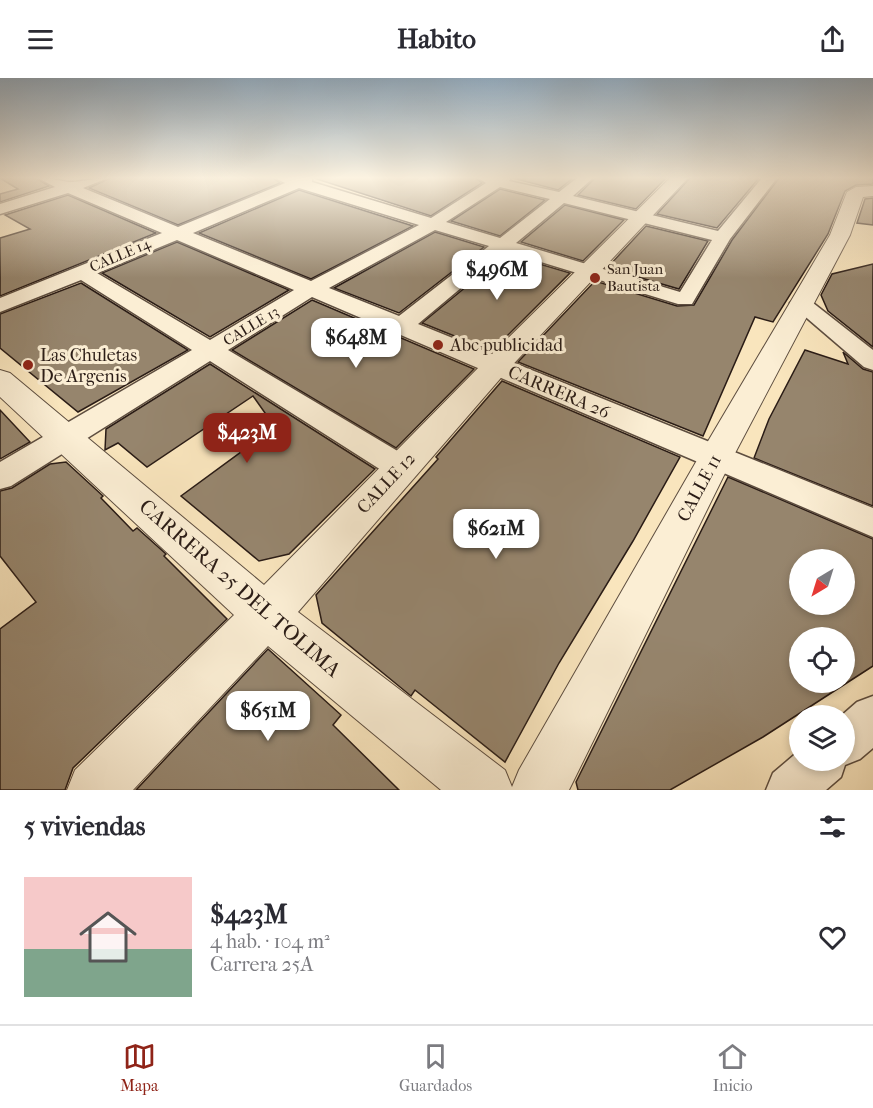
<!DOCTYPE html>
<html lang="es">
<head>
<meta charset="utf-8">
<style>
  :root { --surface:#fff; --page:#f7f7f7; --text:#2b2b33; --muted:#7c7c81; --line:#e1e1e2; --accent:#8f2418 }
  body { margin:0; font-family:"IM FELL French Canon",serif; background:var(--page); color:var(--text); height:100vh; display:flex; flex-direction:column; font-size:22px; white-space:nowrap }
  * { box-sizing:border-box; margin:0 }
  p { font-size:20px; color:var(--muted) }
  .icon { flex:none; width:33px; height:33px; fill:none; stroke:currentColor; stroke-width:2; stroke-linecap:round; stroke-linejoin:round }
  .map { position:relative; height:712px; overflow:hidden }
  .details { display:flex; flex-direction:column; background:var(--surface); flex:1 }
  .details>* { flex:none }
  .needle { width:39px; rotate:218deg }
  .buttons { position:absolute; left:789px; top:471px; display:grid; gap:12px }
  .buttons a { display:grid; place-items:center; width:66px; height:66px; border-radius:50%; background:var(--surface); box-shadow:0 3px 9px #0003; font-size:30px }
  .price { position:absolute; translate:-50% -51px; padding:0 14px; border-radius:12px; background:#fff; color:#222; font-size:20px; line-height:39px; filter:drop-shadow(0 2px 3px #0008) }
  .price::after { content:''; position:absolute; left:50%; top:36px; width:18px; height:14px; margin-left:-9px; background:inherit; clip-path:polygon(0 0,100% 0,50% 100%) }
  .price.on { background:var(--accent); color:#fff }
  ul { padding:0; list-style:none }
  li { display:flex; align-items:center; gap:18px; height:150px; padding:0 24px }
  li+li { border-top:2px solid var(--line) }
  li span { display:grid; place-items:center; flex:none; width:168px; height:120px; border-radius:0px; color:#555 }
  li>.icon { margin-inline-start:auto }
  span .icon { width:72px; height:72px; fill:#fffc; stroke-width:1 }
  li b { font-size:26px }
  h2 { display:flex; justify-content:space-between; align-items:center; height:72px; padding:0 24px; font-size:26px }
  header { display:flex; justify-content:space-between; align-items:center; height:78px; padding:0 24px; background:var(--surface); font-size:27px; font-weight:700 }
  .tabs { display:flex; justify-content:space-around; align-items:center; height:84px; border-top:2px solid var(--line); background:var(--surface); font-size:16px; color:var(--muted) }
  .tabs a { display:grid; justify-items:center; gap:3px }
  .tabs .on { color:var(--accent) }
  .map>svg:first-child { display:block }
  .building { fill:#96856d; stroke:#2a1c16; stroke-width:1.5; fill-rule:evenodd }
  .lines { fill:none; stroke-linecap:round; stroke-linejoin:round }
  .minor-casing { stroke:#5e4e40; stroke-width:3 }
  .tertiary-casing { stroke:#5e4e40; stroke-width:2 }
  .minor { fill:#fbeed4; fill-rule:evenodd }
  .tertiary { fill:#fbeed4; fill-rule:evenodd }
  .poi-dot { fill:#8f2418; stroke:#fbeed4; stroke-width:2 }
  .labels { text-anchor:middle; stroke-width:6; stroke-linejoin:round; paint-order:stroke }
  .far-street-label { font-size:15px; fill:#2a1c16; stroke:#fbeed4 }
  .far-poi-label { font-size:15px; fill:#2a1c16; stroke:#fbeed4; text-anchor:start }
  .poi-label { font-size:18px; fill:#2a1c16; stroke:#fbeed4; text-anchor:start }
  .street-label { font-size:18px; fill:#2a1c16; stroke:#fbeed4 }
  .near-street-label { font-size:21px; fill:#2a1c16; stroke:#fbeed4 }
</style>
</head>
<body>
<header><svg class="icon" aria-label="menu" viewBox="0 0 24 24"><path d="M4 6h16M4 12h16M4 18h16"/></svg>Habito<svg class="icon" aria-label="share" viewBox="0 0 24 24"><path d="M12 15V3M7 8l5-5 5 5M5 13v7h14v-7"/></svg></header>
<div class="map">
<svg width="873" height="712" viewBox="0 0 873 712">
  <rect width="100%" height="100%" fill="#f9e5bd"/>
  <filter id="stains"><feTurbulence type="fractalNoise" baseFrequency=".00333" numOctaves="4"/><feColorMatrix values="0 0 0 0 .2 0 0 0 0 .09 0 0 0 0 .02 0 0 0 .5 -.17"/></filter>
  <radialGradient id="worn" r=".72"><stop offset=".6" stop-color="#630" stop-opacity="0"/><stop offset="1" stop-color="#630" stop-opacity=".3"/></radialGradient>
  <g class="building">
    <path d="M0 100H36L49 108 0 124V116L18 111Z"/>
    <path d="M110 100H273L280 105 178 147 89 110Z"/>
    <path d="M314 100H476L482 105 431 138Z"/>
    <path d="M513 100H573L558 112Z"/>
    <path d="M595 100H666L636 131 578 117Z"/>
    <path d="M690 100H759L717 150 657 136Z"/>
    <path d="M779 100H873V106L856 107 845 113 828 156 773 244 755 239 703 358 518 284 595 203 677 228 694 227 732 162Z"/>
    <path d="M500 111 545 122 500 158 451 143Z"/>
    <path d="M299 112 413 148 311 201 199 155Z"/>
    <path d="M68 117 156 155 0 218V160L30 151 5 137Z"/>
    <path d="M873 120V147L857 145 865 121Z"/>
    <path d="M565 127 624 142 583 183 521 164Z"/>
    <path d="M646 148 708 163 679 211 607 190Z"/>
    <path d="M435 154 484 169 399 235 334 210Z"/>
    <path d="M177 164 289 212 210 259 102 195Z"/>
    <path d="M506 176 570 195 492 273 422 245Z"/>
    <path d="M873 186V269L828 233 821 217 832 196Z"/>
    <path d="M81 205 188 272 78 334 0 270V236Z"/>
    <path d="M312 222 474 291 396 370 232 272Z"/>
    <path d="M805 272 848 286 843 274 863 291 873 294V428L754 380 769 341Z"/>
    <path d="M210 286 375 391 289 476 259 483 181 418 275 349 253 318 147 389 118 365 105 372 106 351Z"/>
    <path d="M502 303 680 379 633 463 559 585 505 684 415 612 411 618 322 545 316 517 438 381 436 379Z"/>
    <path d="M0 332 30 364 0 381Z"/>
    <path d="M66 384 103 418 101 420 133 453 137 450 166 476 164 478 227 541 73 690 65 712H0V551L36 524 0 478V413L12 410 50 386Z"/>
    <path d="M728 399 873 461V588L763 659 670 712H578L576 704ZM800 482H844V526H800ZM800 560H844V604H800Z"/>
    <path d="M268 571 341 637 333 647 399 712H136Z"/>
  </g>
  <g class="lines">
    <defs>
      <g id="minor">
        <path d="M38 100C49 100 57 102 68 104 72 105 99 100 108 100L83 110 178 149 285 105 275 100H312V104L431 140 486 105 478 100H511L509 103 559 114 577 100H593L573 118 718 153 762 100H777L730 161 692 226H678L505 173 418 246 873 430V459L312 219 228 272 411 381 415 389 411 397 400 401 389 397 210 283 11 408 0 411V384L192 272 81 202 0 234V220L162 155 68 115 0 136V126L55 109ZM500 109 550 121 500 160 446 144ZM299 110 419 147 311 203 193 155ZM564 125 712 162 680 214 516 165ZM435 152 489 168 399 238 329 210ZM177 162 294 212 210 262 97 195Z"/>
        <path d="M801 219 808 221 873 272V292L864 289 794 229 790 225 794 221Z"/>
        <path d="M873 618V670L860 681 845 687 841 699 826 712H766L773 695 800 672V682H844V638H841L857 624Z"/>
      </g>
      <path id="tertiary" d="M670 100H688L506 294 298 534 505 692 512 709 519 692 704 370 830 157 847 114 856 109 873 108V118L863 119 850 157 733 379 569 712H441L268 568 133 712H67L75 692 234 537 0 319V292L10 295 264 507 486 282Z"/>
    </defs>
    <use href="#minor" class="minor-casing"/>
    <use href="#tertiary" class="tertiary-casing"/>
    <use href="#minor" class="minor"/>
    <use href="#tertiary" class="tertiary"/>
  </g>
  <linearGradient id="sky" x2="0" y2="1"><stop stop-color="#93acc0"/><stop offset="0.5" stop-color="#fcf3e1"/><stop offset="1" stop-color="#fcf3e1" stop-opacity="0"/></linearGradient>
  <rect width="873" height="200" fill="url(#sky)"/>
  <g class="poi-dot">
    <circle cx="595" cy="200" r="6"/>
    <circle cx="438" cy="267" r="6"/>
    <circle cx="28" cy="287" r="6"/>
  </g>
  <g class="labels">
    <g class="far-street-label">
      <text transform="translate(120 177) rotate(-23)" y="5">CALLE 14</text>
      <text transform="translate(251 248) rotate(-31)" y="5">CALLE 13</text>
    </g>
    <g class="far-poi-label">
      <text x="607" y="196">San Juan<tspan x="607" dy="17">Bautista</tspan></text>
    </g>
    <g class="poi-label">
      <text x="450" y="273">Abc publicidad</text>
      <text x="40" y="283">Las Chuletas<tspan x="40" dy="21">De Argenis</tspan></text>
    </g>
    <g class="street-label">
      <text transform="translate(559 314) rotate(23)" y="6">CARRERA 26</text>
      <text transform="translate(386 405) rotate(-47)" y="6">CALLE 12</text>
      <text transform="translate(699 410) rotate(-62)" y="6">CALLE 11</text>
    </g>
    <g class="near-street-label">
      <text transform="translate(240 510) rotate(41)" y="7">CARRERA 25 DEL TOLIMA</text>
    </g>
  </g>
  <rect width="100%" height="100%" filter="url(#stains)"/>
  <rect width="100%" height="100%" fill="url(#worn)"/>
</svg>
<div class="buttons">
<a><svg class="needle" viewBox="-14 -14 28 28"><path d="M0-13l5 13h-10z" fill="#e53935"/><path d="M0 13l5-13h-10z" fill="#7c7c81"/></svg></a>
<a><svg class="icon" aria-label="locate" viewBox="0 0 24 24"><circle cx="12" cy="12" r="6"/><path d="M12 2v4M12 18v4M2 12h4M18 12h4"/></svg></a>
<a><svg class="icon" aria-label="layers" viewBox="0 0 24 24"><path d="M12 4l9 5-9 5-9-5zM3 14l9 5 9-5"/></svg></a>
</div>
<b class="price" style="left:497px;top:223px">$496M</b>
<b class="price" style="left:356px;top:291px">$648M</b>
<b class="price on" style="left:247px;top:386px">$423M</b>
<b class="price" style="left:496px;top:482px">$621M</b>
<b class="price" style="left:268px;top:664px">$651M</b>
</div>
<section class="details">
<h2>5 viviendas<svg class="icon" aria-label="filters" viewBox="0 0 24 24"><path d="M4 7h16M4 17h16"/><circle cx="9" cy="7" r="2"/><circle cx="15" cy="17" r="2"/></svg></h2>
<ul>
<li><span style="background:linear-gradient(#f6c9c9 60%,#7fa58c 0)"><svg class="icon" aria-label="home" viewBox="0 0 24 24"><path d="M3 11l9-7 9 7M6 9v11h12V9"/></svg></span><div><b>$423M</b><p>4 hab. · 104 m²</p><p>Carrera 25A</p></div><svg class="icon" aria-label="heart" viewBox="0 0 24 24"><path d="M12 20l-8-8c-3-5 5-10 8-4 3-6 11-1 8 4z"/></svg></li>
</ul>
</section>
<nav class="tabs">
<a class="on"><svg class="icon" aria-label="map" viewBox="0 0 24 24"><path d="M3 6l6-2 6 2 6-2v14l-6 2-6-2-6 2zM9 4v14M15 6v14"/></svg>Mapa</a>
<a><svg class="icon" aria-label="saved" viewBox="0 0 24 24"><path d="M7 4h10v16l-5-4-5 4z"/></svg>Guardados</a>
<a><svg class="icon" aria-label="home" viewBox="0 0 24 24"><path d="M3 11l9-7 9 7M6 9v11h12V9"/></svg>Inicio</a>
</nav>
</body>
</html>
